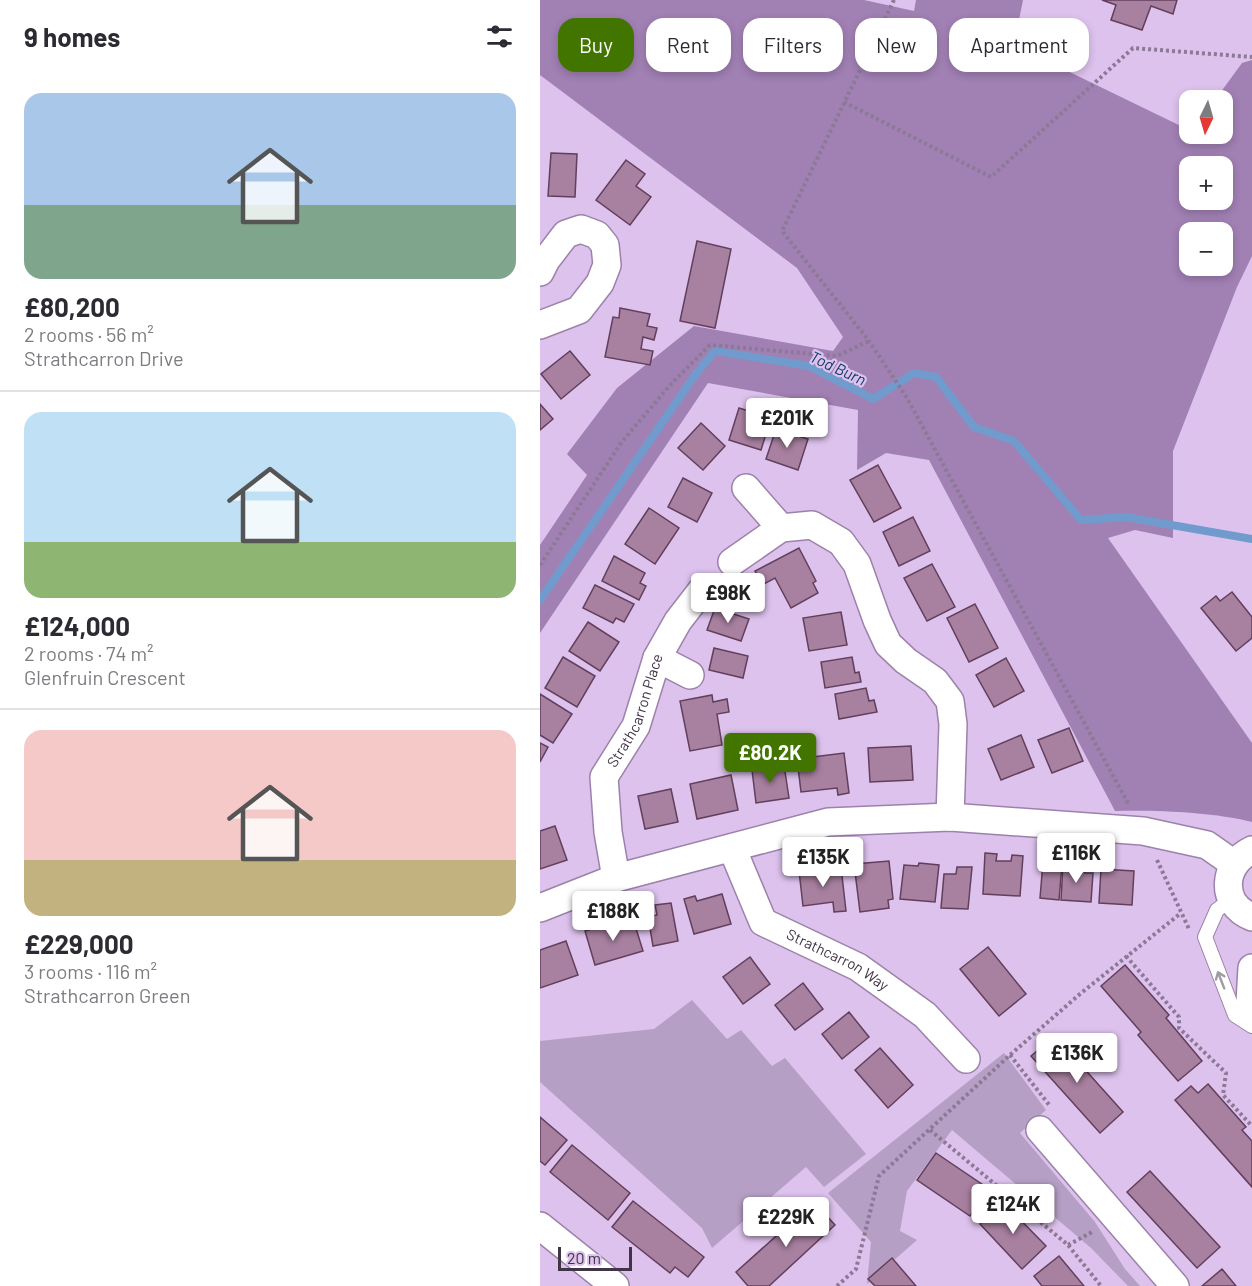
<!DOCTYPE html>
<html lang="en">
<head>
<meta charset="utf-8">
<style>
  :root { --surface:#fff; --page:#f2f2f3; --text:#2b2b33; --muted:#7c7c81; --line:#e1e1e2; --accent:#427500 }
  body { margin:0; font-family:Barlow,sans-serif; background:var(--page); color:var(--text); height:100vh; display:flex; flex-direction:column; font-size:22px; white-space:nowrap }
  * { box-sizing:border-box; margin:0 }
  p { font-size:20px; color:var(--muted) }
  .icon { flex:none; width:33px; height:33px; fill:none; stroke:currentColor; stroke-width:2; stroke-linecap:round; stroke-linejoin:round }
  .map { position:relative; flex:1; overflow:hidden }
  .side { display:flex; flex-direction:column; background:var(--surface); width:540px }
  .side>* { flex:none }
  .top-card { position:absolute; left:18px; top:18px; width:570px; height:54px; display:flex; gap:12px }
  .needle { width:39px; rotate:185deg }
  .controls { position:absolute; left:639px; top:90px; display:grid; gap:12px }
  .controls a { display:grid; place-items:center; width:54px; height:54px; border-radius:12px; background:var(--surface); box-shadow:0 3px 9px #0003; font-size:30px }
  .scale { position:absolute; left:18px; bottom:15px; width:74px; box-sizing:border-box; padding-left:6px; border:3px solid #403546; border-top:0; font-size:16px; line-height:21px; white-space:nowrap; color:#403546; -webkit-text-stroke:4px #ddc2ed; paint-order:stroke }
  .price { position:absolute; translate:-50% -51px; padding:0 14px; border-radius:6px; background:#fff; color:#222; font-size:20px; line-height:39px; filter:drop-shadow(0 2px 3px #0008) }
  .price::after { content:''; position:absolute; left:50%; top:36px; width:18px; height:14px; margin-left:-9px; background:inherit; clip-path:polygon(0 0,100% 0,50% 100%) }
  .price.on { background:var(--accent); color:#fff }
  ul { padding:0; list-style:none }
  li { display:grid; align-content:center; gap:12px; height:318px; padding:0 24px }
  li+li { border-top:2px solid var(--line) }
  li span { display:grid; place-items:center; height:186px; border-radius:18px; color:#555 }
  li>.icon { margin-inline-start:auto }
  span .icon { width:108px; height:108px; fill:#fffc; stroke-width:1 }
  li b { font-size:26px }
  h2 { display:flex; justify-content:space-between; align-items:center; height:72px; padding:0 24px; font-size:26px }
  .pill { padding:0 21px; border-radius:18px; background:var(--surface); box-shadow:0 3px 9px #0003; font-size:21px; line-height:54px }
  .pill.on { background:var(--accent); color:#fff }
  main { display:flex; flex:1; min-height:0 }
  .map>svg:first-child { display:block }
  .green { fill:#b69fc4 }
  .forest { fill:#a180b4; fill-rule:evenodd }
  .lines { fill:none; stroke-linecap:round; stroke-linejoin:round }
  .stream { stroke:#719bcc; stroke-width:8 }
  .building { fill:#a880a0; stroke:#623f5c; stroke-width:1.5 }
  .lane-casing { stroke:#9c82aa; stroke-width:16 }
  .street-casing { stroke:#9c82aa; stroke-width:30 }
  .path { stroke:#8c7996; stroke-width:4; stroke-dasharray:3 3; stroke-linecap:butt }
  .lane { stroke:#fff; stroke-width:14 }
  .street { stroke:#fff; stroke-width:27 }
  .oneway { stroke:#a09aa2 }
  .labels { text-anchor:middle; stroke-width:4.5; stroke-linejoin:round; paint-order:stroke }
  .street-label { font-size:15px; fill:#403546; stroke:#ddc2ed }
  .water-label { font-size:16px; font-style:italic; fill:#113c6a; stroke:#ddc2ed }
</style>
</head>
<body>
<main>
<section class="side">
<h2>9 homes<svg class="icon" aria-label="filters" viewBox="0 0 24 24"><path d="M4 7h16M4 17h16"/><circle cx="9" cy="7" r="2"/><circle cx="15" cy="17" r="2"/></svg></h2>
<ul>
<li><span style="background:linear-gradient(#a9c7e8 60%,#7fa58c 0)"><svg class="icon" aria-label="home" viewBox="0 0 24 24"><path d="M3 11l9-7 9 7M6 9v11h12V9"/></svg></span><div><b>£80,200</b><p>2 rooms · 56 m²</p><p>Strathcarron Drive</p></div></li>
<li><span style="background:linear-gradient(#bfe0f5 70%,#8fb573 0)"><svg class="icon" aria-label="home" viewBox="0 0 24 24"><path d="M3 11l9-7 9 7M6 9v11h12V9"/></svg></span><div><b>£124,000</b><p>2 rooms · 74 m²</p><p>Glenfruin Crescent</p></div></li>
<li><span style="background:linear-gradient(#f6c9c9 70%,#c2b280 0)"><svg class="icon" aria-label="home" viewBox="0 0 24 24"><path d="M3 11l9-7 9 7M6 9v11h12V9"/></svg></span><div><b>£229,000</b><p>3 rooms · 116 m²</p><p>Strathcarron Green</p></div></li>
</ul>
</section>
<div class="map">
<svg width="712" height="1286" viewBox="0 0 712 1286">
  <rect width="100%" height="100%" fill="#ddc2ed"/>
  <g class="green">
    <path d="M152 1000 187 1039 201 1030 232 1066 245 1058 326 1154 284 1187 266 1167 172 1248 162 1228 0 1082V1041L114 1029Z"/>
    <path d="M464 1053 506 1110 480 1133 555 1222 585 1269 600 1286H588L551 1248 412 1130 367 1191 360 1231 377 1240 327 1284 331 1242 288 1193Z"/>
  </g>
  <path class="forest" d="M0 0H324L374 11 376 0H483L474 45 649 130 650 134H682V100H675L702 63 712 60V256L697 287 633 451V538L595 530 568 538 712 743V822C673 812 616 810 575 811L389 460 346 453 317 470 318 410 168 383 0 633V545L47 475 27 454 77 388 154 326 293 351 303 337 257 268 0 75ZM650 166H682V200H650ZM650 232H682V266H650Z"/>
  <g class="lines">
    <path class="stream" d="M0 600 155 375 175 351 269 366 333 399 374 373 396 377 434 427 474 441 541 520 586 517 712 539"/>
  </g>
  <g class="building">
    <path d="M562 0H637L633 14 611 6 602 30 571 20 576 5Z"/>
    <path d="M11 153 37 154 35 197 8 196Z"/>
    <path d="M86 160 105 174 96 186 111 197 90 225 56 200Z"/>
    <path d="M157 241 191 249 175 328 140 321Z"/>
    <path d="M80 308 110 314 107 326 117 328 114 340 103 337 101 349 113 351 110 365 65 357 73 317 79 318Z"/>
    <path d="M30 351 50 375 21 399 1 374Z"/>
    <path d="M0 404 13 419 0 430Z"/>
    <path d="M199 408 231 418 221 450 189 440Z"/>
    <path d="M161 423 185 446 163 470 138 448Z"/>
    <path d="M236 429 268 439 258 470 226 459Z"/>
    <path d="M338 465 361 508 334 522 310 480Z"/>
    <path d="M143 478 172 493 157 522 128 507Z"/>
    <path d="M109 508 139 528 115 564 85 544Z"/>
    <path d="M373 517 390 551 359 566 343 532Z"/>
    <path d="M259 548 276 581 273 583 278 593 251 608 235 578 222 585 215 571Z"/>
    <path d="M74 556 105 573 100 583 106 586 99 600 62 581Z"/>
    <path d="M392 564 415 607 387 621 364 578Z"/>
    <path d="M55 585 94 604 84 622 76 618 73 623 43 608Z"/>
    <path d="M692 592 712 617V638L696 651 661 608 676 596 680 601Z"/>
    <path d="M435 604 458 648 429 662 407 618Z"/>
    <path d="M175 608 209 619 201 641 167 630Z"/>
    <path d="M301 612 307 645 269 651 263 618Z"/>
    <path d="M48 622 79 642 60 671 29 651Z"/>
    <path d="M174 648 208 656 203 678 169 670Z"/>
    <path d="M23 657 55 676 37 707 5 688Z"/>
    <path d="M312 657 315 673 319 672 321 682 285 688 281 662Z"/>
    <path d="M466 658 484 691 454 707 436 675Z"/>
    <path d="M326 688 329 701 334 700 337 712 299 719 295 694Z"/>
    <path d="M0 694 32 714 13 743 0 735Z"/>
    <path d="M172 695 173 702 187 699 189 712 177 714 182 745 150 751 140 701Z"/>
    <path d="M529 728 543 761 512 773 498 740Z"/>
    <path d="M481 735 494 767 461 780 448 749Z"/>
    <path d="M0 743 8 747 0 762Z"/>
    <path d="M371 746 373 780 330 782 328 748Z"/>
    <path d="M304 753 309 793 298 795 297 788 261 792 257 759Z"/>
    <path d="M244 765 249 798 216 803 212 770Z"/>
    <path d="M191 775 198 810 157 819 150 784Z"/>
    <path d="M131 789 138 822 105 829 98 796Z"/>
    <path d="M15 826 27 860 0 869V831Z"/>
    <path d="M445 853 457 854 456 861H471L472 855 483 856 480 896 443 894Z"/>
    <path d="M349 861 353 899 348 900 349 908 320 912 314 864Z"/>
    <path d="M503 862 522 864 519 900 500 898Z"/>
    <path d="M379 863 399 865 395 902 360 899 364 865 378 866Z"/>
    <path d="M523 864 546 866 545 873H553L551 902 521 900Z"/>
    <path d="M301 867 306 911 294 912 293 902 263 906 259 871Z"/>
    <path d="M417 867H432L428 909 401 908 404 874H416Z"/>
    <path d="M561 869 594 871 592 905 559 903Z"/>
    <path d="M182 894 191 924 154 934 144 899 155 896 157 901Z"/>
    <path d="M131 903 138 941 113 946 108 917 117 915 115 905Z"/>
    <path d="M83 920 84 925 94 922 103 951 55 965 45 931Z"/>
    <path d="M26 941 38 975 0 988V950Z"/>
    <path d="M448 947 486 994 459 1016 420 969Z"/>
    <path d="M210 957 230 984 203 1004 183 977Z"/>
    <path d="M585 965 629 1015 626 1018 662 1061 638 1081 598 1035 601 1032 561 986Z"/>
    <path d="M263 983 283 1009 255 1030 235 1005Z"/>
    <path d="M309 1012 329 1037 302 1059 282 1034Z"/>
    <path d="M515 1036 583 1112 560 1133 491 1056Z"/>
    <path d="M340 1048 373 1085 348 1108 315 1070Z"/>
    <path d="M668 1084 706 1127 702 1130 712 1141V1187L635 1100 651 1086 658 1093Z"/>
    <path d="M0 1117 27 1140 5 1165 0 1161Z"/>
    <path d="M32 1145 90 1193 68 1220 10 1172Z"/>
    <path d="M396 1153 449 1189 430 1216 377 1180Z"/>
    <path d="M610 1171 680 1247 657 1268 587 1192Z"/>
    <path d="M93 1201 164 1257 148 1277 135 1267 130 1273 72 1227Z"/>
    <path d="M274 1202 295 1225 229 1286H208L196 1272Z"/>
    <path d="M463 1202 506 1246 482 1269 440 1224Z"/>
    <path d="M519 1256 544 1286H502L494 1276Z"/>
    <path d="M352 1258 376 1286H335L328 1279Z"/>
    <path d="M682 1269 696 1286H662Z"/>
  </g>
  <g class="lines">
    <defs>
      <path id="lane" d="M691 899 677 910 665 937 695 1015 712 1026"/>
      <g id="street">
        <path d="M0 272 6 260 26 234 41 229 57 235 65 245 67 265 60 283 39 310 0 325"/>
        <path d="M206 488 241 528"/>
        <path d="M192 562 241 528 272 525 301 542 317 564 337 620 348 644 366 661 395 681 410 701 413 724 410 817"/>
        <path d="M117 658 150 675"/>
        <path id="s1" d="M192 848 223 922 318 967 385 1015 426 1059"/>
        <path d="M712 850C682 864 679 904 712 917"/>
        <path id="s2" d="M76 878 68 832 64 777 96 726 117 658 138 621 162 590"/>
        <path d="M0 908 76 878 288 822 410 817 603 831 667 845 694 864"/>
        <path d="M712 968 710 1002 712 1007"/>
        <path d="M500 1130 635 1286"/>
        <path d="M0 1226 75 1286"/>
      </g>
    </defs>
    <use href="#lane" class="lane-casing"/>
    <use href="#street" class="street-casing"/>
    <g class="path">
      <path d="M354 0 242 231 329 341 367 398 589 805"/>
      <path d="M304 102 451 177 593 48 712 57"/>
      <path d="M0 565 81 443 131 384 170 345 297 356 329 341"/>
      <path d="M617 860 649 929"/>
      <path d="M586 956 639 1017V1028L686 1073 683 1095 712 1126"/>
      <path d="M470 1055 510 1106"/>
      <path d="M390 1130 528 1245 561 1286"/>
      <path d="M528 1245 554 1231"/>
      <path d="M297 1286 316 1269 339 1176 470 1055 540 994 641 913"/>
    </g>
    <use href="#lane" class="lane"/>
    <use href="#street" class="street"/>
  </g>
  <defs><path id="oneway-shaft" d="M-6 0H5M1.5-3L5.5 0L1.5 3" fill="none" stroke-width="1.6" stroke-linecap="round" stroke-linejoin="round" transform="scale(1.5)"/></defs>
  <use class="oneway" href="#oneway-shaft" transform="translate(681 980) rotate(-111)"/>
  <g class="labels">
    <g class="street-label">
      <text dy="5" stroke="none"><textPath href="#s2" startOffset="176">Strathcarron Place</textPath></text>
      <text dy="5" stroke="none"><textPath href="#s1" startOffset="164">Strathcarron Way</textPath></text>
    </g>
    <g class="water-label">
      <text transform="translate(298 368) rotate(25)" y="6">Tod Burn</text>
    </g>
  </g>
</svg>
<div class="controls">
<a><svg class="needle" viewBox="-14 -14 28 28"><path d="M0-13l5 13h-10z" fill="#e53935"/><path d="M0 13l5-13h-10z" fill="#7c7c81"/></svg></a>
<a>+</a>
<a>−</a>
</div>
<div class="scale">20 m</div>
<b class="price" style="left:247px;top:449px">£201K</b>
<b class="price" style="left:188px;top:624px">£98K</b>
<b class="price on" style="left:230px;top:784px">£80.2K</b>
<b class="price" style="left:536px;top:884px">£116K</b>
<b class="price" style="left:283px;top:888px">£135K</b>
<b class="price" style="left:73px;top:942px">£188K</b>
<b class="price" style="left:537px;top:1084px">£136K</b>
<b class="price" style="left:473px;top:1235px">£124K</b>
<b class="price" style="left:246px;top:1248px">£229K</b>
<div class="top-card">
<a class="pill on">Buy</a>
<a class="pill">Rent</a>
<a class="pill">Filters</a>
<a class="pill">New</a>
<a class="pill">Apartment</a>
</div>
</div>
</main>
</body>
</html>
